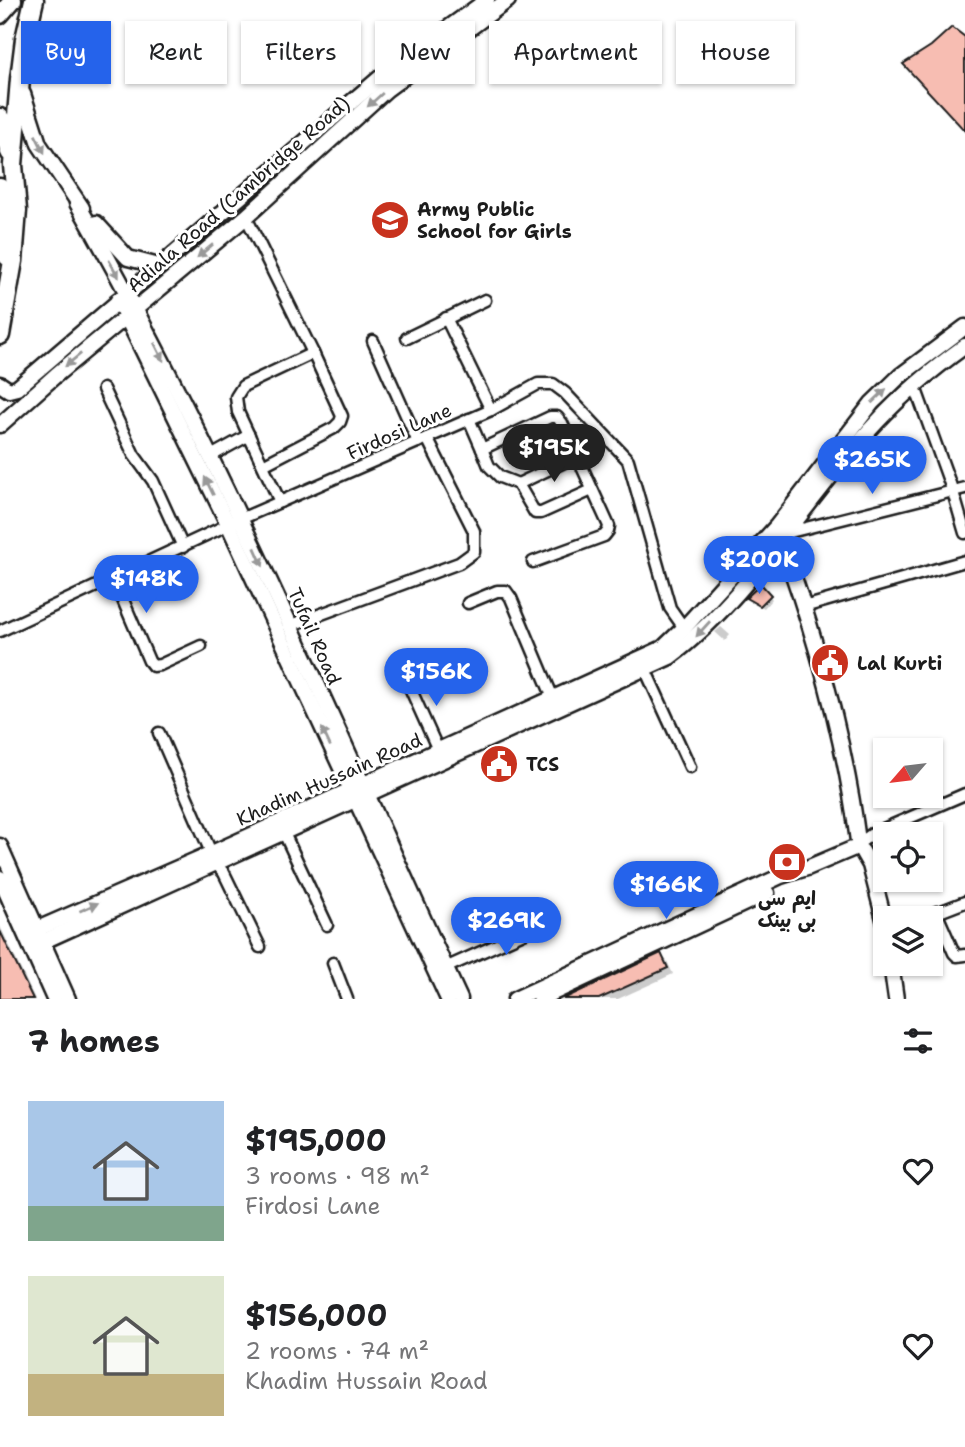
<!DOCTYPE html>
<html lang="en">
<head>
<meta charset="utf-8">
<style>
  :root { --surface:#fff; --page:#f2f2f2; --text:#202124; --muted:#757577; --accent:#2563eb }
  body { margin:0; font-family:"Shantell Sans","Playpen Sans Arabic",sans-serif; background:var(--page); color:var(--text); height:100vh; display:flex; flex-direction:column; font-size:26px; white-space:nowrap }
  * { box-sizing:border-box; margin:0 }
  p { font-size:23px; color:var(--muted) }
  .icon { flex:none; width:38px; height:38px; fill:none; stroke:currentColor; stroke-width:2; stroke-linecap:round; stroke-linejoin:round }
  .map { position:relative; height:999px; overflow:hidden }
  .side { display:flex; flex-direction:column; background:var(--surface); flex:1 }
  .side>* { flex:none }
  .top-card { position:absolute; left:21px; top:21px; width:924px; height:63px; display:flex; gap:14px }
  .needle { width:46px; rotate:242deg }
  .buttons { position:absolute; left:873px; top:738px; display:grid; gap:14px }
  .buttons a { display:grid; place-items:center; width:70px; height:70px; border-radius:0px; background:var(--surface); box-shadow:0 2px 5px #0004; font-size:35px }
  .price { position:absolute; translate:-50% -60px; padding:0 16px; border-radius:24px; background:var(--accent); color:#fff; font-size:23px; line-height:46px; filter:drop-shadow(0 2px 4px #0008) }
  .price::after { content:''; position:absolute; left:50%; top:42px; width:21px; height:16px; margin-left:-10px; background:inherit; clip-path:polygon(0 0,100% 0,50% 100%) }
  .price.active { background:#222; color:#fff }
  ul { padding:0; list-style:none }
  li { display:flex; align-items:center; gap:21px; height:175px; padding:0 28px }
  li span { display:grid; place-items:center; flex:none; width:196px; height:140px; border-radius:0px; color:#555 }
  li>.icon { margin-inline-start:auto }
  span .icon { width:84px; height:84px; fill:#fffc; stroke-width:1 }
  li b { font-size:30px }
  h2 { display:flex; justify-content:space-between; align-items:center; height:84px; padding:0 28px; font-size:30px }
  .pill { padding:0 24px; border-radius:0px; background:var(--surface); box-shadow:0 2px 5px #0004; font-size:24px; line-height:63px }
  .pill.active { background:var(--accent); color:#fff }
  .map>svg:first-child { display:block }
  .shadow { fill:#0003 }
  .building { fill:#f7bdb2; stroke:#1c1c1c; stroke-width:2 }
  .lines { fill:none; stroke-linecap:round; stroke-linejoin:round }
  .street-casing { stroke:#1c1c1c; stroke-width:15 }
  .secondary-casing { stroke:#1c1c1c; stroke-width:19 }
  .primary-casing { stroke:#1c1c1c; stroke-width:21 }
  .highway-casing { stroke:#1c1c1c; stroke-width:23 }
  .street { stroke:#fff; stroke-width:10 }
  .secondary { stroke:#fff; stroke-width:14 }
  .primary { stroke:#fff; stroke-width:16 }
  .highway { stroke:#fff; stroke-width:18 }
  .oneway { fill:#999 }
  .labels { text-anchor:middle; stroke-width:6; stroke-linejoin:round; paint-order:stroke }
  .street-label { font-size:19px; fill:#1c1c1c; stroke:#fff }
  .poi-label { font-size:19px; font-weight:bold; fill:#1c1c1c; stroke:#fff; text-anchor:start }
</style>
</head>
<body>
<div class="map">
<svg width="965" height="999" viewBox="0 0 965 999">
  <rect width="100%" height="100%" fill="#fff"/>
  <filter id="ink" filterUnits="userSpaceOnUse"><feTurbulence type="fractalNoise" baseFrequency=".0143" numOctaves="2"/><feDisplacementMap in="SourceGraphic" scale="14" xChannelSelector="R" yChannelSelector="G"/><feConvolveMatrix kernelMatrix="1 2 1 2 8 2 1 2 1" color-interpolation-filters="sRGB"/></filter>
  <g filter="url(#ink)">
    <g class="shadow">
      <path d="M764 589 772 599 764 608 751 601Z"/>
      <path d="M721 627 730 635 725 641 715 632Z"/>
      <path d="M791 847 798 861 788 865 780 849Z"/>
      <path d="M0 926 35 999H0Z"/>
      <path d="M661 955 667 961 673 974 618 999H567Z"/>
    </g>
    <g class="building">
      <path d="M952 27 965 37V131L903 64 931 46Z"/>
      <path d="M761 584 771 595 760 606 746 598Z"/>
      <path d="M789 842 797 858 783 863 777 848Z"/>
      <path d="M0 931 33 999H0Z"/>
      <path d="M661 953 668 968 599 999H563Z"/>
    </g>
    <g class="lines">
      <defs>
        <g id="street">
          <path d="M246 217 313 353"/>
          <path d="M446 318 491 410"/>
          <path d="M407 338 485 300"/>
          <path d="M373 341 418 442"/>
          <path d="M914 384 953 492 965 533"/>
          <path d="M103 389 134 455 153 481 183 547"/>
          <path d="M469 419 482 449 550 417H557L562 423 609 526 608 531 604 536 533 562"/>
          <path d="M482 449 489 466 500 477 518 484 535 513H541L592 490"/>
          <path d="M211 456 249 435"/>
          <path d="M263 465 334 428 340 422 342 416 313 353 243 386 236 397 238 412 280 502"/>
          <path d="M518 484 577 456"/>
          <path d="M786 533 965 488"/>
          <path d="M114 579 149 661 153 666 160 665 201 646"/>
          <path d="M468 603 497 591H506L511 598 553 698"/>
          <path d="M804 607 965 561"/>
          <path d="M289 626 459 563 474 552V531L427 438"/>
          <path d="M0 631 236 521 491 410 538 384H553L565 393 628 460 670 608 684 628"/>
          <path d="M645 669 690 767"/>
          <path d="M406 679 438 750"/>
          <path d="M159 733 216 864 224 873 260 947"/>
          <path d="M284 833 327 925"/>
          <path d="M861 842 872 834 965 794"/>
          <path d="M936 912 954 953 957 956 965 955"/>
          <path d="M921 919 965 902"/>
          <path d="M333 963 347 999"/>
          <path d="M445 968 555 919"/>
        </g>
        <g id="secondary">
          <path d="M23 94 39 144 82 208"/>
          <path d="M77 203C223 459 337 732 460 999"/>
          <path d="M96 223 128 258 159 266"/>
          <path d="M118 300 229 526 448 999"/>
          <path d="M0 384 9 390 17 388 382 76 487 0"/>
          <path d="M0 425 56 375 246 217 387 89 508 0"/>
          <path d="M778 532C815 633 844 735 858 841"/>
          <path d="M0 846 68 999"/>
          <path d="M862 851 870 865 886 927"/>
          <path d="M0 878 54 999"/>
          <path d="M26 934 212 853 663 648 684 628 776 527 872 403 901 375 965 327"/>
          <path d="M44 941 670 657C751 596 807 496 877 422 904 393 933 369 965 346"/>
          <path d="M891 964 896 999"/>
          <path d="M515 999 781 876 807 868 852 849"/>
          <path d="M540 999 767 893"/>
        </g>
        <g id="primary">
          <path d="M0 15 13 0"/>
          <path d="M0 187 7 257"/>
        </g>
        <g id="highway">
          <path d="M0 118 10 152"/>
          <path d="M0 335 13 261 17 210 13 165 20 79 25 39 34 0"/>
        </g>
      </defs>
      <use href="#street" class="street-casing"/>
      <use href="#secondary" class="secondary-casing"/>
      <use href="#primary" class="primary-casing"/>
      <use href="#highway" class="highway-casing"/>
      <use href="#street" class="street"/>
      <use href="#secondary" class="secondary"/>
      <use href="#primary" class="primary"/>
      <use href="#highway" class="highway"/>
    </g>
    <defs><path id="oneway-solid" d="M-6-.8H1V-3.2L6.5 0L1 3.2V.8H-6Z" transform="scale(1.75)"/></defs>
    <g class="oneway">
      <use href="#oneway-solid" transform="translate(375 100) rotate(138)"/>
      <use href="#oneway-solid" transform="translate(40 144) rotate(63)"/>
      <use href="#oneway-solid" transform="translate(205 251) rotate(140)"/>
      <use href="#oneway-solid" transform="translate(114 269) rotate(60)"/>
      <use href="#oneway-solid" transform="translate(159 352) rotate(63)"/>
      <use href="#oneway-solid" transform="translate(73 360) rotate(141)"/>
      <use href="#oneway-solid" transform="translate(879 396) rotate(-44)"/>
      <use href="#oneway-solid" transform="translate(209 486) rotate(-116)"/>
      <use href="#oneway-solid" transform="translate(259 557) rotate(66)"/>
      <use href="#oneway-solid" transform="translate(703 629) rotate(132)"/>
      <use href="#oneway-solid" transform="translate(326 737) rotate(-115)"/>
      <use href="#oneway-solid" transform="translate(89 907) rotate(-24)"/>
    </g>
  </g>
  <defs>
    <symbol id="school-disc" viewBox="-11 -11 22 22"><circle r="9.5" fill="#c8321e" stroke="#fff"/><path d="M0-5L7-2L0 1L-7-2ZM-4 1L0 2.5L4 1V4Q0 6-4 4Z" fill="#fff"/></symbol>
    <symbol id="civic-disc" viewBox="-11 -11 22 22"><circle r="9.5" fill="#c8321e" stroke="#fff"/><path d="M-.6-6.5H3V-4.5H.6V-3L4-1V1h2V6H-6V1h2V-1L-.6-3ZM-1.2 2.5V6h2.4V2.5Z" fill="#fff"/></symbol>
    <symbol id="bank-disc" viewBox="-11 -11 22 22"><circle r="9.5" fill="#c8321e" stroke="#fff"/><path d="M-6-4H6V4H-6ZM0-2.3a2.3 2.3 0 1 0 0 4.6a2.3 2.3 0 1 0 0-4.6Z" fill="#fff"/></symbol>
  </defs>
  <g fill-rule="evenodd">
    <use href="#school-disc" x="368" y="198" width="44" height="44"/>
    <use href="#civic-disc" x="808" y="641" width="44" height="44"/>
    <use href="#civic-disc" x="477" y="742" width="44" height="44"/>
    <use href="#bank-disc" x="765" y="840" width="44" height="44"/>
  </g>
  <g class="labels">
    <g class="street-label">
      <text transform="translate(238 194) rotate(-41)" y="7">Adiala Road (Cambridge Road)</text>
      <text transform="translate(399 431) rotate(-24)" y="7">Firdosi Lane</text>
      <text transform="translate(315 636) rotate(66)" y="7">Tufail Road</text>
      <text transform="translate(329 779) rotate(-24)" y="7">Khadim Hussain Road</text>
    </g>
    <g class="poi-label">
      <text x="417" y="216">Army Public<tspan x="417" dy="22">School for Girls</tspan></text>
      <text x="857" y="670">Lal Kurti</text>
      <text x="526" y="771">TCS</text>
      <text x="787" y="905" text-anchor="middle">ایم سی<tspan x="787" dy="22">بی بینک</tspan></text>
    </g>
  </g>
</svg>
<div class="buttons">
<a><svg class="needle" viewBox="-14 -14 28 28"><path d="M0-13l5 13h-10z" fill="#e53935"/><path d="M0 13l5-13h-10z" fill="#757577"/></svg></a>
<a><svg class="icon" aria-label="locate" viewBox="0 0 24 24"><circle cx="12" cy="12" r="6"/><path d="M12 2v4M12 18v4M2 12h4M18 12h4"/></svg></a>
<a><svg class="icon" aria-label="layers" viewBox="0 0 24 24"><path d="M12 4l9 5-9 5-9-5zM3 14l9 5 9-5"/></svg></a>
</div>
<b class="price active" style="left:554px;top:484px">$195K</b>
<b class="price" style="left:872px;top:496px">$265K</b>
<b class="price" style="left:759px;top:596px">$200K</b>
<b class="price" style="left:146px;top:615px">$148K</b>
<b class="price" style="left:436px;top:708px">$156K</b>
<b class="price" style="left:666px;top:921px">$166K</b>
<b class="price" style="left:506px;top:957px">$269K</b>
<div class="top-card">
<a class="pill active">Buy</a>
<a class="pill">Rent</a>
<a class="pill">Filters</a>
<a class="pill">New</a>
<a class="pill">Apartment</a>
<a class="pill">House</a>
</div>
</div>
<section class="side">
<h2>7 homes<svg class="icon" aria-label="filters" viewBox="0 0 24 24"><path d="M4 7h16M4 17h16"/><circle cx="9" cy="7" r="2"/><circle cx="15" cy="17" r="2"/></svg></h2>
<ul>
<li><span style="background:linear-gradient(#a9c7e8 75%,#7fa58c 0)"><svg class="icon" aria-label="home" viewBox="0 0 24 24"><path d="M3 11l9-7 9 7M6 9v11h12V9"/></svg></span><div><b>$195,000</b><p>3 rooms · 98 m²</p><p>Firdosi Lane</p></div><svg class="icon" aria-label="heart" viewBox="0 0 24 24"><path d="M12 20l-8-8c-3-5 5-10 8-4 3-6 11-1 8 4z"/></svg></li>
<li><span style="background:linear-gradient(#dfe7d0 70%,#c2b280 0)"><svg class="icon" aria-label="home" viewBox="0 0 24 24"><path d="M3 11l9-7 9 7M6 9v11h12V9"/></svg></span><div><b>$156,000</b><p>2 rooms · 74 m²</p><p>Khadim Hussain Road</p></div><svg class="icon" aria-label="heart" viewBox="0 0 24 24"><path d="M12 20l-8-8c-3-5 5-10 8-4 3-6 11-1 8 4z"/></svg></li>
</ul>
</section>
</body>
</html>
